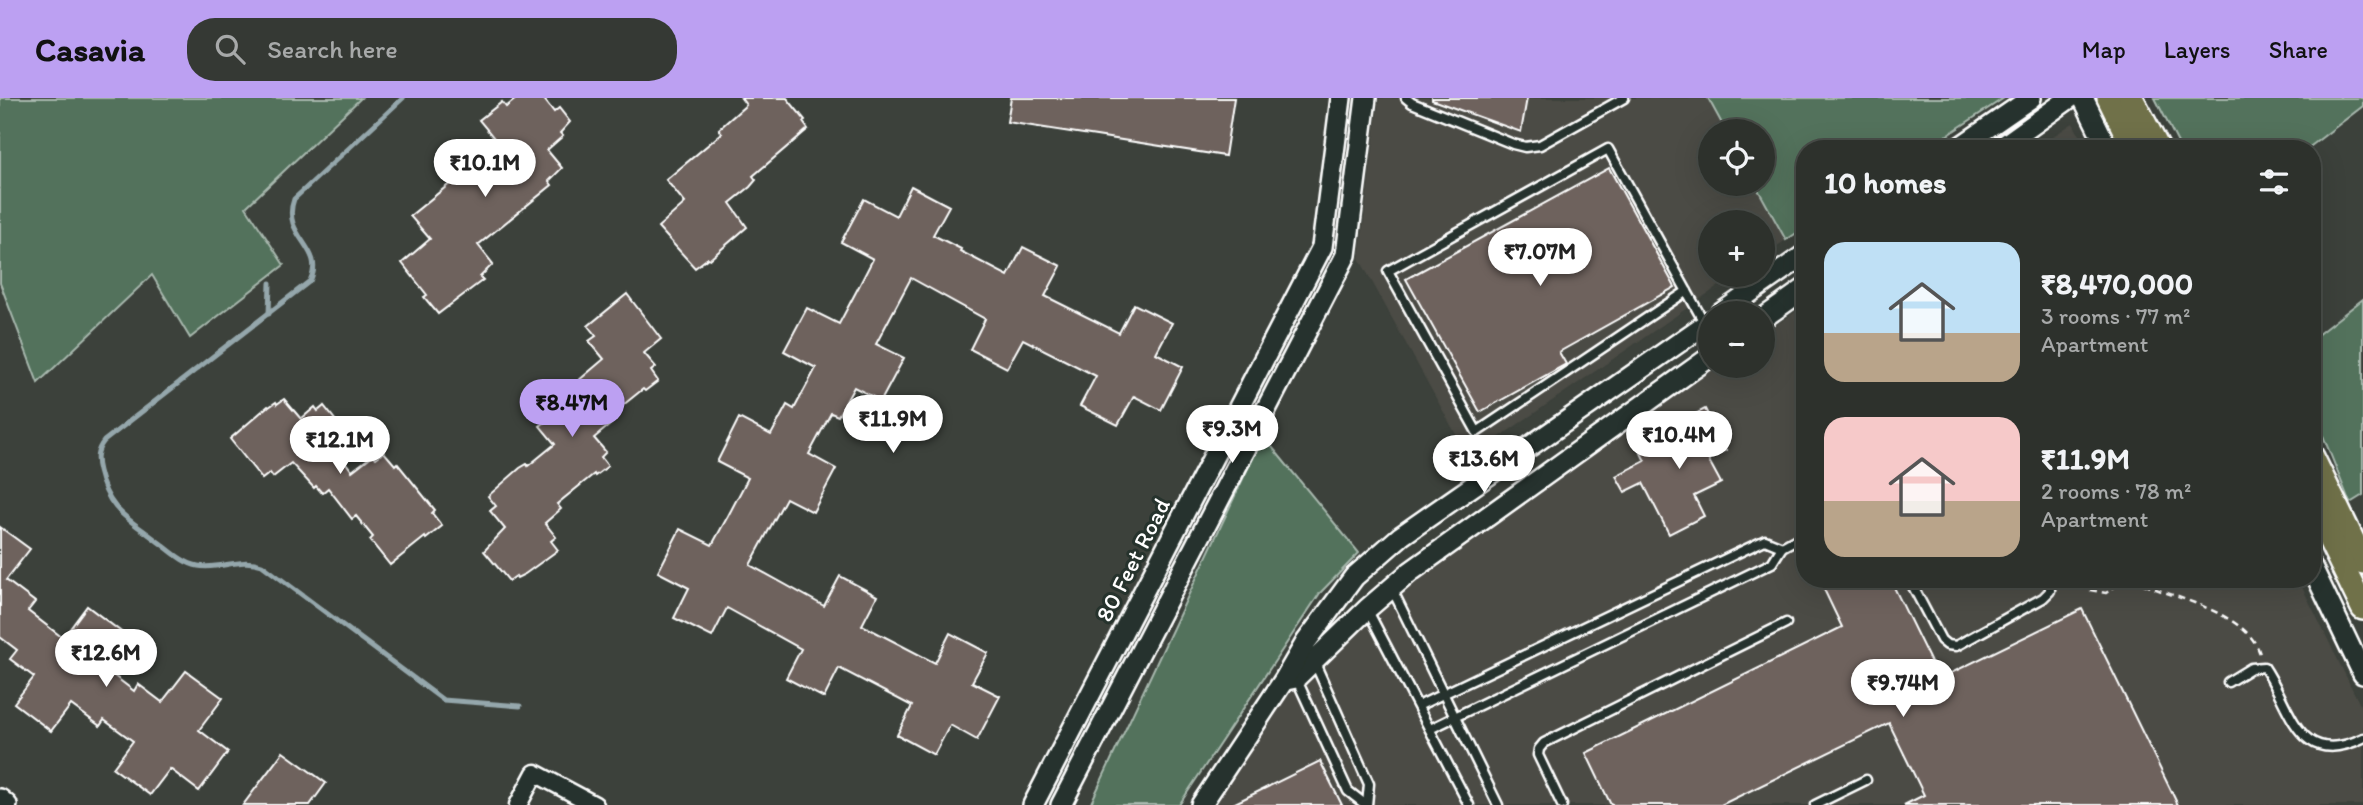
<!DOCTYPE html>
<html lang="en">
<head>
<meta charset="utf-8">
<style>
  :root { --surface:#2d312c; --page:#353934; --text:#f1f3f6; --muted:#a7a9a9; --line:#484c48; --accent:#bca0f2 }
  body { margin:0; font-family:Itim,sans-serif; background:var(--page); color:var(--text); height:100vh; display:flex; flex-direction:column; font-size:26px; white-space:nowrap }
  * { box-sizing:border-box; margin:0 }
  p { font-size:23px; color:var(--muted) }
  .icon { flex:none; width:38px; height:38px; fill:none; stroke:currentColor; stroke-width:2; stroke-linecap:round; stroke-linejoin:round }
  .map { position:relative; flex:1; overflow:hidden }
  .panel { position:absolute; left:1796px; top:42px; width:525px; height:448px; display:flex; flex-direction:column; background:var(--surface); border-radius:28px; box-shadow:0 7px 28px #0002,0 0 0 2px var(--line) }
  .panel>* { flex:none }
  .controls { position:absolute; left:1698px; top:21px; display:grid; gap:14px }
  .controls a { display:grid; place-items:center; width:77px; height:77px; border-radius:50%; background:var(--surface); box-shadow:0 7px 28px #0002,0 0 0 2px var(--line); font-size:35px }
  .price { position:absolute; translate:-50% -60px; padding:0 16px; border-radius:24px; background:#fff; color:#222; font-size:23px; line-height:46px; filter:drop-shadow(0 2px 4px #0008) }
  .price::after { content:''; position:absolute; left:50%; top:42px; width:21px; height:16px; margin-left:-10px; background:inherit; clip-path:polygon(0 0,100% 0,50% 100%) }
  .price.active { background:var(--accent); color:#111 }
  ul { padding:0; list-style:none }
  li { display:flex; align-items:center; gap:21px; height:175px; padding:0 28px }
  li span { display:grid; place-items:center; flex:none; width:196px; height:140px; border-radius:21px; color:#555 }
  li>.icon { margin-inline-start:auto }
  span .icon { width:84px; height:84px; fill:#fffc; stroke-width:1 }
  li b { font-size:30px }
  h2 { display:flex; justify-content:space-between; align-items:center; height:84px; padding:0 28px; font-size:30px }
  header { display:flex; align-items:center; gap:42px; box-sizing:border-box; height:98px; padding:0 35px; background:var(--accent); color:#111 }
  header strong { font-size:33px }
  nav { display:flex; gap:38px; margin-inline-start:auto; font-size:24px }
  .search { width:490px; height:63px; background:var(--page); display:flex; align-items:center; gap:18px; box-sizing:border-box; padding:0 24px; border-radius:28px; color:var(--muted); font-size:26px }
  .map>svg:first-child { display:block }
  .built { fill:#4b4b45 }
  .green { fill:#52725c; stroke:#a8b8ae; stroke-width:2 }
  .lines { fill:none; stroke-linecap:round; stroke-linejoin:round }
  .stream { stroke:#95a7ac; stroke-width:5 }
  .building { fill:#6e625d; stroke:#fff; stroke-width:2 }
  .service-casing { stroke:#fff; stroke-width:13 }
  .minor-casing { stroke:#fff; stroke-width:21 }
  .tertiary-casing { stroke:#fff; stroke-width:24 }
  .primary-casing { stroke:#fff; stroke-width:28 }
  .path { stroke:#fff; stroke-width:2.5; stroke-dasharray:7 5; stroke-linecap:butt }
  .service { stroke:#26332d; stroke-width:8 }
  .minor { stroke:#26332d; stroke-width:16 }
  .tertiary { stroke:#26332d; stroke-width:19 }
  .primary { stroke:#6f714a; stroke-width:23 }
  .labels { text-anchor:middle; stroke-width:6; stroke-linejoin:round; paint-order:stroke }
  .street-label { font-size:24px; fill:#fff; stroke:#26332d }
</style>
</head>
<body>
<header>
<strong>Casavia</strong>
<div class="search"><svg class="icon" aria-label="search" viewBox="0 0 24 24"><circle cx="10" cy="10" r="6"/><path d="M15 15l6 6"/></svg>Search here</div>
<nav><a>Map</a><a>Layers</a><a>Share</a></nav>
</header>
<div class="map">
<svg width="2363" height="707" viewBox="0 0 2363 707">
  <rect width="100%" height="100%" fill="#3c413b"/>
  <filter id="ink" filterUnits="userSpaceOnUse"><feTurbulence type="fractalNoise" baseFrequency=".0143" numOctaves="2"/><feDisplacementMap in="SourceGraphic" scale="14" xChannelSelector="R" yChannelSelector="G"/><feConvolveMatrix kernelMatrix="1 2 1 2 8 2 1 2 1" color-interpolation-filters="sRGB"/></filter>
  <g filter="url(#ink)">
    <g class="built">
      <path d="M1379 0H1708L1726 33H1710V86H1755L1786 142 1762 158V124H1710V177H1735L1469 360 1359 160Z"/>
      <path d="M2073 25 2086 51H2034Z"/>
      <path d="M1804 208V481H2298L2363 613V707H1209L1288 591 1436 459 1716 268H1762V236Z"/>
    </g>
    <g class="green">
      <path d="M0 0H361L246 109 284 167 190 240 152 177 38 285 0 185Z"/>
      <path d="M1708 0H2004L1926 51H1804V130L1786 142 1755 86H1762V33H1726Z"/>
      <path d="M2155 0H2363V8L2307 51H2181Z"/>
      <path d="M2363 201V397L2350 405 2312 310V241Z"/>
      <path d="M1263 338 1359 455 1320 495 1179 707H1090Z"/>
    </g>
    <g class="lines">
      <g class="stream">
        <path d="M403 0 294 101C280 139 327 150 310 183L104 343C96 353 96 361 99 373 108 412 126 419 156 442 169 451 182 465 198 468 220 472 240 459 262 467L443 602 520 608"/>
        <path d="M269 216 270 185"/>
      </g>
    </g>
    <g class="building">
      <path d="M517 0H543L554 14 559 10 570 24 560 35 563 38 547 52 562 70 549 83 552 87 478 147 493 166 480 179 483 182 438 216 424 199 427 197 402 165 430 141 410 118 499 46 479 22 502 4 506 9Z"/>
      <path d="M741 0H787L805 22 803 24 808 31 753 78 756 82 750 89 730 105 747 129 710 161 708 160 695 170 658 129 685 105 666 82 722 35 719 31 746 7Z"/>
      <path d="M1011 0H1234L1225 58 1007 24Z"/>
      <path d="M1432 0H1527L1521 34 1432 2Z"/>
      <path d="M1609 70 1675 189 1559 254 1566 266 1480 314 1406 181Z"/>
      <path d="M911 88 949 108 933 137 961 151 960 153 1008 178 1023 149 1061 168 1045 198 1119 235 1134 206 1172 225 1156 255 1183 269 1161 312 1134 298 1118 327 1080 308 1096 278 1023 241 1007 270 970 251 985 221 911 180 876 246 904 260 881 303 854 289 838 318 831 315 809 356 836 371 813 414 786 400 750 467 824 508 840 478 877 498 862 527 935 565 950 535 988 555 972 584 1000 598 977 642 950 627 934 657 897 637 912 608 839 570 824 600 786 580 801 551 727 510 712 539 674 520 689 490 658 474 680 431 712 447 728 418 748 380 717 364 739 320 771 337 787 307 794 311 816 270 784 253 807 210 839 226 857 192 873 161 841 144 864 101 896 118Z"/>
      <path d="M627 196 661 241 644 255 656 269 651 273 658 283 645 293 643 291 607 320 611 326 594 340 606 354 601 359 608 368 595 378 594 376 557 406 561 411 545 425 556 439 551 443 558 452 525 476 517 480 516 478 509 483 484 453 505 431 490 413 496 408 488 398 520 370 527 366 528 368 555 346 540 328 546 323 538 313 570 285 578 283 604 261 589 243 596 238 588 228Z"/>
      <path d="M284 301 301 321 315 309 318 313 324 308 340 328 327 339 352 373 373 357 376 360 384 354 395 367 397 365 435 412 432 415 442 428 426 441 425 439 390 467 370 442 373 439 356 418 352 421 328 390 322 395 316 388 314 390 291 365 273 379 270 375 262 381 230 341 268 308 269 309 276 304 277 306Z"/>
      <path d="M1705 311 1726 352 1708 361 1721 385 1694 398 1704 418 1669 436 1643 385 1625 394 1616 378 1645 363 1641 355 1675 337 1670 329Z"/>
      <path d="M0 429 30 451 6 482 35 504 28 513 63 540 87 508 124 536 100 567 134 593 138 586 162 604 186 573 223 600 199 632 228 654 199 693 170 671 150 697 113 670 133 643 104 622 100 628 71 607 51 633 14 605 34 579 10 561 17 552 0 539Z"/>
      <path d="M1819 481H1890L1939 581 2082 511 2178 707H1904L1924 697 1889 625 1721 707H1611L1586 655 1842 529Z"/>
      <path d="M283 654 326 685 310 707H243Z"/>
      <path d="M1320 663 1342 707H1231Z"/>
    </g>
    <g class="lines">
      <defs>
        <g id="service">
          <path d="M1406 0 1412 5 1513 46 1525 49 1540 47 1624 0"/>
          <path d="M1687 193 1477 334 1388 173 1608 51 1705 226"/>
          <path d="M1909 481 1941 542 1947 547 1956 548 2043 500 2050 493V481"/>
          <path d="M1392 491 1498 707"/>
          <path d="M1367 511 1469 707"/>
          <path d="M1314 563 1369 686 1367 707"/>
          <path d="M1296 580 1348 693 1366 707"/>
          <path d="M2228 584 2251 570 2264 569C2292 610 2297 672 2363 640"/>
          <path d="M1418 608 1765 442 1782 449"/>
          <path d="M1430 631 1772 465 1782 449 1804 437"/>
          <path d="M1562 707 1538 657 1539 651 1544 645 1786 525"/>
          <path d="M1815 707 1866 682"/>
        </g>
        <path id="minor" d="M518 707 535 675 595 707"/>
        <g id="tertiary">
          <path d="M2083 0 2108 51"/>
          <path d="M1957 51 2031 0"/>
          <path d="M1999 51 2070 0"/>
          <path d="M1721 215 1804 157"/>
          <path d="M1762 221 1804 191"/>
          <path d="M2312 469 2363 576"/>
          <path d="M1286 582 1296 580 1367 511 1410 474 1710 259"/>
          <path d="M0 701 7 707"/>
          <path d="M1033 707 1322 149 1341 0"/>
          <path d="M1061 707 1346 157 1366 0"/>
          <path d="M1201 707 1284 582 1306 544 1354 479 1401 438 1710 223"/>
        </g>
        <g id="primary">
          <path d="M2109 0 2134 51"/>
          <path d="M2131 0 2158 51"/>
          <path d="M2312 359 2363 464"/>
          <path d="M2312 405 2363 510"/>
        </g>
      </defs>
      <use href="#service" class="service-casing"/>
      <use href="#minor" class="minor-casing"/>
      <use href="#tertiary" class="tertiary-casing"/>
      <use href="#primary" class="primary-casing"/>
      <g class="path">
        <path d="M2133 481C2168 500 2247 512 2260 556"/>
        <path d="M2090 492 2106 495 2125 481"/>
      </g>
      <use href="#service" class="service"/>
      <use href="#minor" class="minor"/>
      <use href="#tertiary" class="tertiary"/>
      <use href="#primary" class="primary"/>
    </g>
  </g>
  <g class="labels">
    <g class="street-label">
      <text transform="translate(1133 462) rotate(-63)" y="8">80 Feet Road</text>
    </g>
  </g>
</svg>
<div class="controls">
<a><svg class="icon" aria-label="locate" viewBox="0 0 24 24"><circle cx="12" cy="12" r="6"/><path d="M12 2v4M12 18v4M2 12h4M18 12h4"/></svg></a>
<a>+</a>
<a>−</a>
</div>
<b class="price" style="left:485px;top:101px">₹10.1M</b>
<b class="price" style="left:1540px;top:190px">₹7.07M</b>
<b class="price active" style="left:572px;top:341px">₹8.47M</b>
<b class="price" style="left:893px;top:357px">₹11.9M</b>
<b class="price" style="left:1232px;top:367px">₹9.3M</b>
<b class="price" style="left:1679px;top:373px">₹10.4M</b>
<b class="price" style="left:340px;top:378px">₹12.1M</b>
<b class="price" style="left:1484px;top:397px">₹13.6M</b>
<b class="price" style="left:106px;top:591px">₹12.6M</b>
<b class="price" style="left:1903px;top:621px">₹9.74M</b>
<section class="panel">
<h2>10 homes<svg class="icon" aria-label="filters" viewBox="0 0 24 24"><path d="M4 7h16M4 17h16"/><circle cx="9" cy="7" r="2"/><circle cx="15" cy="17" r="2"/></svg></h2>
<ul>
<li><span style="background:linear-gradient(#bfe0f5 65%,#b9a48a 0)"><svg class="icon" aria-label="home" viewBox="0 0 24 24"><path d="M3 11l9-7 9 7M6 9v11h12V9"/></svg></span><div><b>₹8,470,000</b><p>3 rooms · 77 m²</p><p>Apartment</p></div></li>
<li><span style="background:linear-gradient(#f6c9c9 60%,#b9a48a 0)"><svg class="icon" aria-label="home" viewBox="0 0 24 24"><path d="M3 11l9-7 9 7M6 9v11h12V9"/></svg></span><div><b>₹11.9M</b><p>2 rooms · 78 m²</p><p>Apartment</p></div></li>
</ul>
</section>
</div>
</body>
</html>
